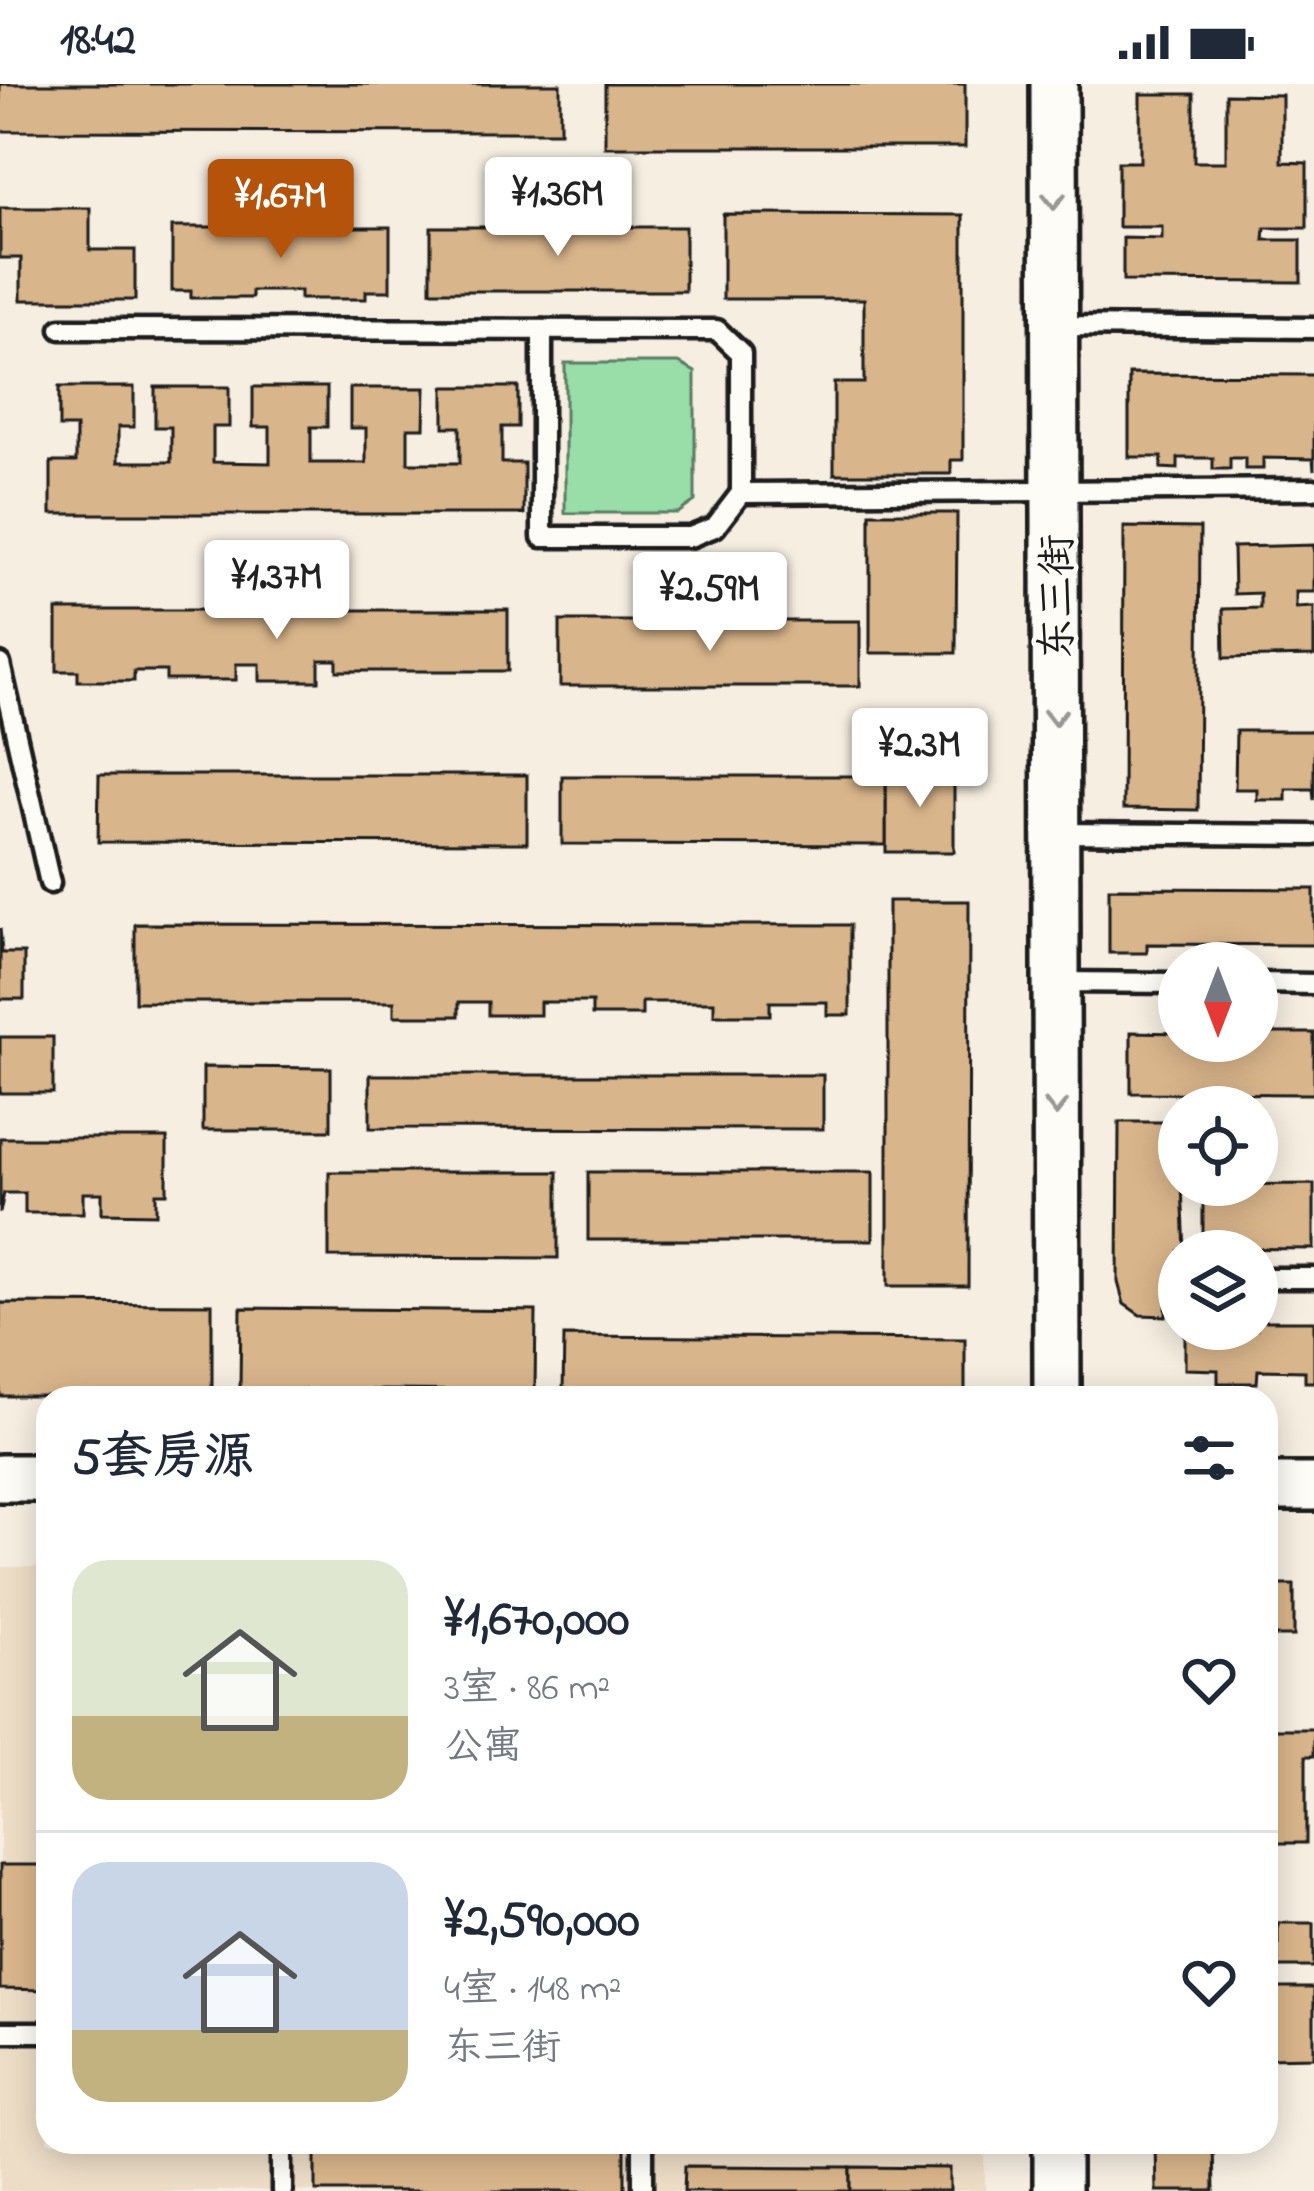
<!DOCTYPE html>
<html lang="zh">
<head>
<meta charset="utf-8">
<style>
  :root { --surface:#fff; --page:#f6f6f7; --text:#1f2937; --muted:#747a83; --line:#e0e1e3; --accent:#b45309 }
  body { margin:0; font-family:"Indie Flower","LXGW WenKai TC",sans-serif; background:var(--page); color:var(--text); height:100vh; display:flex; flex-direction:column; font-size:45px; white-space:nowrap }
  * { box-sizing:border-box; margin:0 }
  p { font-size:39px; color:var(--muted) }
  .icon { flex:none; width:66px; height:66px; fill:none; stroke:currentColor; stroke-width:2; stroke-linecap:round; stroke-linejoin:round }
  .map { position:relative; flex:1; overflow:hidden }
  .sheet { position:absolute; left:36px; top:1302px; width:1242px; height:768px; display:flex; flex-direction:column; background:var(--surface); border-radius:36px; box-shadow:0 6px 30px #0003 }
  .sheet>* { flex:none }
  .needle { width:78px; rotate:180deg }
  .controls { position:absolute; left:1158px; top:858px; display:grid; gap:24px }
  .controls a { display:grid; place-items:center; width:120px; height:120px; border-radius:50%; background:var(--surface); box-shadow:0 6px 30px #0003; font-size:60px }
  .price { position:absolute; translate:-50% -102px; padding:0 27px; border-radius:12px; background:#fff; color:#222; font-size:39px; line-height:78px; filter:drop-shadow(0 3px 6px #0008) }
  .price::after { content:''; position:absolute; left:50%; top:72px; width:36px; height:27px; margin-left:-18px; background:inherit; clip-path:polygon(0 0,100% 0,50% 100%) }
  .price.current { background:var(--accent); color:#fff }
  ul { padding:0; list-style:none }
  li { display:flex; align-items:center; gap:36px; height:300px; padding:0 36px }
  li+li { border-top:3px solid var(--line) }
  li span { display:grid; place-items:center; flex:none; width:336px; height:240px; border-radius:36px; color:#555 }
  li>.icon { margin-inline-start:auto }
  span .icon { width:144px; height:144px; fill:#fffc; stroke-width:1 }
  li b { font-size:51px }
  h2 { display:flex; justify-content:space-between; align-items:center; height:144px; padding:0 36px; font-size:51px }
  .status { display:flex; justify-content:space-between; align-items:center; height:84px; padding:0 60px; background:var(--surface); direction:ltr }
  .status svg { height:33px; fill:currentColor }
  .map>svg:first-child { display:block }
  .built { fill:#edddc7 }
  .green { fill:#99dda9; stroke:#5a7c62; stroke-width:3 }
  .building { fill:#d9b58b; stroke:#1c1c1c; stroke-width:3 }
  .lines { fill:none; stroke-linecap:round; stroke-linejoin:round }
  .service-casing { stroke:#1c1c1c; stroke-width:27 }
  .tertiary-casing { stroke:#1c1c1c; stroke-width:54 }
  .service { stroke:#fdfcf7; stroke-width:18 }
  .tertiary { stroke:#fdfcf7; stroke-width:45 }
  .oneway { stroke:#989794 }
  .labels { text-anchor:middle; stroke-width:9; stroke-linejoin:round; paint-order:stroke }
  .street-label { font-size:42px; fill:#1c1c1c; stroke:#fdfcf7 }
</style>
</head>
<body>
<div class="status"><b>18:42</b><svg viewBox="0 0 49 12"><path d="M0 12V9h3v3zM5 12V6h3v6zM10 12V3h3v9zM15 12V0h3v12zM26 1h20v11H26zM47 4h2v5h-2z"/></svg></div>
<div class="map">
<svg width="1314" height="2107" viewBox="0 0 1314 2107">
  <rect width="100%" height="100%" fill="#f6eee1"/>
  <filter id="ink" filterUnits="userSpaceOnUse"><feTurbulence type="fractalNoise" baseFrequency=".00833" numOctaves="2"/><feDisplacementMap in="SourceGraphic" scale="24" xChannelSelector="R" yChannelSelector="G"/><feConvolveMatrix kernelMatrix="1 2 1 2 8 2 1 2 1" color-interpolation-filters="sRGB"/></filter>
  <g filter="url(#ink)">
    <path class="built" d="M0 1483H48V2058H985V2107H0Z"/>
    <path class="green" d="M565 279H679L695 288V417L678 429H565Z"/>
    <g class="building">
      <path d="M0 0H560V48L0 47Z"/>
      <rect x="605" y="0" width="360" height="63"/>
      <path d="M1140 10H1194V78H1226V10L1282 11V78L1307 79V144H1265L1264 156H1301V198L1123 197V154L1162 155V143H1118V78H1140Z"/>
      <path d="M0 124H90V166H135V216H21V174H0Z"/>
      <path d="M723 130 963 131V376H951V390H834V299H864V215H723Z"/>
      <path d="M172 143H390V207H366V215H300V207H252V214H191V207H172Z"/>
      <rect x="431" y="143" width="254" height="64"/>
      <path d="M1129 290 1314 291V386L1313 375 1263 374V385H1245V374H1230V385H1213V374H1178V385L1161 384 1162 373H1129Z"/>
      <path d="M59 303H134V343H118V378H171V343H155V303H229V343H213V378L270 379V343H253V303H327V343H311V379H366V344H350V304H425L424 344H408V379H460V343H444V303H518V343H502V379H524V430H51V378H76V343H59Z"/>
      <path d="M870 429H957L956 569H870Z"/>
      <path d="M1124 443 1200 444 1198 726 1123 725Z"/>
      <path d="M1314 461V508H1296V524L1314 523V572L1224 574 1223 525 1260 524V509L1234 510 1233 463Z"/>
      <path d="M57 526H508V587H337V576H319V597H260V580H236V596H166V587H134V597H78V587H57Z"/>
      <rect x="560" y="537" width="300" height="65"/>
      <path d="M1236 647H1314V716L1313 705H1286V716H1257V705H1235Z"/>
      <rect x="886" y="684" width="68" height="84"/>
      <path d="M99 691H527V759L98 758Z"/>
      <path d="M562 692H886V761L562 760Z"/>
      <path d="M1109 804 1314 805V861L1147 860V869H1109Z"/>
      <path d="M888 817H969L968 1202H888Z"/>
      <path d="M135 840 850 841V931H827V918H770V931H714V918H642V931H592V918H540V931H488V918H459V932H394V918H135Z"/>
      <path d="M0 844 2 869H24V915H0Z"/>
      <path d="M1131 948 1179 949V957H1257V949H1314V1010L1131 1009Z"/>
      <rect x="0" y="953" width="53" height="56"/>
      <path d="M203 983 331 984V1046H203Z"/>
      <path d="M370 991H823V1045L370 1044Z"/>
      <path d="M1119 1038H1179L1185 1167H1179V1199H1167L1166 1232 1140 1231 1124 1220 1118 1198Z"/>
      <path d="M0 1054H167V1109H156V1130L102 1129V1109H83V1129H25V1109H4L0 1129Z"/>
      <path d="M329 1088H558V1174L329 1173Z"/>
      <rect x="588" y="1088" width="285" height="68"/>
      <path d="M1314 1100V1165L1203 1164V1101Z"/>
      <path d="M0 1219 212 1220V1312H0Z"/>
      <path d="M241 1224 536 1227 535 1307 240 1305Z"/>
      <path d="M1257 1237H1314V1298H1305V1287L1258 1286 1257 1299H1218V1286L1185 1285V1245H1257Z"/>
      <path d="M564 1252 965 1255V1312L678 1314V1309H644V1314H585V1309L563 1308Z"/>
      <rect x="1266" y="1501" width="28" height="51"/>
      <path d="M1266 1645H1314V1672H1306V1759H1266Z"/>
      <path d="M0 1781H48V1906L0 1905Z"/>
      <rect x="1278" y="1839" width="36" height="44"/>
      <path d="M1266 1904H1314V1973L1266 1974Z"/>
      <rect x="316" y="2058" width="309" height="49"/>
      <path d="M1155 2058H1213L1214 2107H1156Z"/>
      <path d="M685 2082 851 2083V2107H684Z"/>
      <path d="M851 2083 950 2084V2107H851Z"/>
    </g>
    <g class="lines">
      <defs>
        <g id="service">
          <path d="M1055 242 1314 244"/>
          <path d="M61 245 717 246 741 269V409L1314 405"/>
          <path d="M542 246V453H690L715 443 741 409"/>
          <path d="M0 580 50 799"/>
          <path d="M1056 749 1314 751"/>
          <path d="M1058 898 1179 899"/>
          <path d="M1257 899 1314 900"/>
          <path d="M1257 1194H1314"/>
          <path d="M0 1948H48"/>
          <path d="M282 2058V2107"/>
          <path d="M643 2058V2107"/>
        </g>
        <g id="tertiary">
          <path d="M1054 0 1057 1314"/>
          <path d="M0 1394H48"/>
          <path d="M1266 1403H1314"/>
          <path d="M1057 2107V2058"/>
        </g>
      </defs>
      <use href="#service" class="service-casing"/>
      <use href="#tertiary" class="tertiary-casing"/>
      <use href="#service" class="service"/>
      <use href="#tertiary" class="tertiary"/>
    </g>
    <defs><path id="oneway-chevron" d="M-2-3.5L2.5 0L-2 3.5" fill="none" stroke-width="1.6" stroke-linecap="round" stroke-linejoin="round" transform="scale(3)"/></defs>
    <g class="oneway">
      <use href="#oneway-chevron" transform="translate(1054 117) rotate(90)"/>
      <use href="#oneway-chevron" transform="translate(1055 633) rotate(90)"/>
      <use href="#oneway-chevron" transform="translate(1056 1023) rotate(90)"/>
    </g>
  </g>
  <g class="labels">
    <g class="street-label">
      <text transform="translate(1055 513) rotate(-90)" y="15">东三街</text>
    </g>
  </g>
</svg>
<div class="controls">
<a><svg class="needle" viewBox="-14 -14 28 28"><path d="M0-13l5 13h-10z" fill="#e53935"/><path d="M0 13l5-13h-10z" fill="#747a83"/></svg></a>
<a><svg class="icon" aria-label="locate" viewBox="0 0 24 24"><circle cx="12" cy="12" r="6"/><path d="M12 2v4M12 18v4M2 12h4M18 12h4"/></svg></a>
<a><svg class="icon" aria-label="layers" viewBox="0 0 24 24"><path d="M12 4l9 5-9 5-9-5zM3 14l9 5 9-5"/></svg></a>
</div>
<b class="price" style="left:558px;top:175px">¥1.36M</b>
<b class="price current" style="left:281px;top:177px">¥1.67M</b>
<b class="price" style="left:277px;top:558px">¥1.37M</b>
<b class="price" style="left:710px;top:570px">¥2.59M</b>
<b class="price" style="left:920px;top:726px">¥2.3M</b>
<section class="sheet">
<h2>5套房源<svg class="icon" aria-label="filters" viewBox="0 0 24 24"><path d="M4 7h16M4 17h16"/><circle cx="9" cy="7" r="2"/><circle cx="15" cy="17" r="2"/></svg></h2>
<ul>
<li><span style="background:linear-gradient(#dfe7d0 65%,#c2b280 0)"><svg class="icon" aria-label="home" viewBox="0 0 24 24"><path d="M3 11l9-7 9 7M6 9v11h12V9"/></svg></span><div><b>¥1,670,000</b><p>3室 · 86 m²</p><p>公寓</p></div><svg class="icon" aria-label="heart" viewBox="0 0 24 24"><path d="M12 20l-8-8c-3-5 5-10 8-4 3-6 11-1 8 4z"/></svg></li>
<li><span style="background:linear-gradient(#c9d6e8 70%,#c2b280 0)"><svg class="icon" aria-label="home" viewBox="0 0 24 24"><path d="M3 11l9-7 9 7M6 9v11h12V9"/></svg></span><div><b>¥2,590,000</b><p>4室 · 148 m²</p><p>东三街</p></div><svg class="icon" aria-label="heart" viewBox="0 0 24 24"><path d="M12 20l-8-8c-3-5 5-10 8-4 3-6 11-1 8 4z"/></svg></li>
</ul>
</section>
</div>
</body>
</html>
